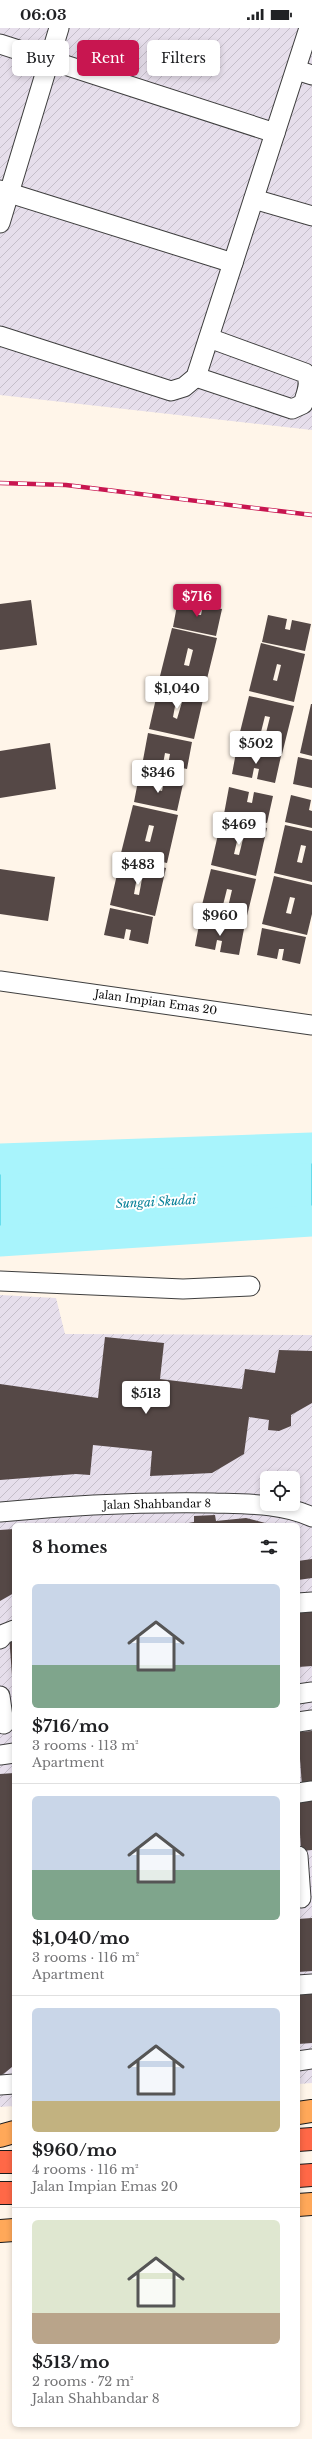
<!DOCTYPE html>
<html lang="en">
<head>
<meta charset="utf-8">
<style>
  :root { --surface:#fff; --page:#f6f6f6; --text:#202124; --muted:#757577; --line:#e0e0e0; --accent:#c81650 }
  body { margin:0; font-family:"Libre Baskerville",serif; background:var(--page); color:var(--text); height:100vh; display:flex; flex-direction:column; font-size:15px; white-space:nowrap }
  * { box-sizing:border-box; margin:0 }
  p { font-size:13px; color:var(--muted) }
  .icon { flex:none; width:22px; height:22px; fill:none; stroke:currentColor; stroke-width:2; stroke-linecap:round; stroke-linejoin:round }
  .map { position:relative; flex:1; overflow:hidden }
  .drawer { position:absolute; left:12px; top:1495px; width:288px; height:904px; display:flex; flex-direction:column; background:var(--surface); border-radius:6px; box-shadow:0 2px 6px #0003 }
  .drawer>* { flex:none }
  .banner { position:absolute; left:12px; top:12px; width:288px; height:36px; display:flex; gap:8px }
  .controls { position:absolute; left:260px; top:1443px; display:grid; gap:8px }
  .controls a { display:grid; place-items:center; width:40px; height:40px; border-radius:6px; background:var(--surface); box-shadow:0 2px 6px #0003; font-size:20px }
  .price { position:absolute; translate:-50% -34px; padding:0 9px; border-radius:4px; background:#fff; color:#222; font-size:13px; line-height:26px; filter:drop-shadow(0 1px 2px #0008) }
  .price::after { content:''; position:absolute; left:50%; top:24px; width:12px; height:9px; margin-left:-6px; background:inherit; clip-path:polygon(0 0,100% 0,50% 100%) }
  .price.current { background:var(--accent); color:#fff }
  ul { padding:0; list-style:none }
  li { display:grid; align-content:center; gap:8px; height:212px; padding:0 20px }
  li+li { border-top:1px solid var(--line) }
  li span { display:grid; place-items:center; height:124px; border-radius:6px; color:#555 }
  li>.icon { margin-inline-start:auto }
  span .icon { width:72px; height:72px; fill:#fffc; stroke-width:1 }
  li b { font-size:17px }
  h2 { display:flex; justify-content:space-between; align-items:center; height:48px; padding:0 20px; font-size:17px }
  .tag { padding:0 14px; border-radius:6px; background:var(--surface); box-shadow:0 2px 6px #0003; font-size:14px; line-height:36px }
  .tag.current { background:var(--accent); color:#fff }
  .status { display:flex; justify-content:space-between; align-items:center; height:28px; padding:0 20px; background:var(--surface); direction:ltr }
  .status svg { height:11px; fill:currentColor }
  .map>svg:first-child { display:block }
  .industrial { fill:url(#industrial-furrows); fill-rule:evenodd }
  .water { fill:#a8f4fc; stroke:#27c5db }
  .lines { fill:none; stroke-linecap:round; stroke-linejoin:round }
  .river { stroke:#a8f4fc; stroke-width:31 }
  .building { fill:#554846; fill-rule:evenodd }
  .minor-casing { stroke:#3e3e3e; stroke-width:21 }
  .major-casing { stroke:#1c1c1c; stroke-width:24 }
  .highway-casing { stroke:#1c1c1c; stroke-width:24 }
  .minor { stroke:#fff; stroke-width:19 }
  .major { stroke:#ffa859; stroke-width:22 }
  .highway { stroke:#ff6847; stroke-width:22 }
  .rail-casing { stroke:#c81650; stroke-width:4.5 }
  .rail { stroke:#fff; stroke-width:3; stroke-dasharray:9; stroke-linecap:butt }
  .labels { text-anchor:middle; stroke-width:4; stroke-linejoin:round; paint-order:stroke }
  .street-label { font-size:11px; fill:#0b0b0b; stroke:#fff }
  .water-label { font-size:12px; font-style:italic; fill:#0a8299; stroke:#fff }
</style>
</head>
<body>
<div class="status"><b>06:03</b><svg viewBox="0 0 49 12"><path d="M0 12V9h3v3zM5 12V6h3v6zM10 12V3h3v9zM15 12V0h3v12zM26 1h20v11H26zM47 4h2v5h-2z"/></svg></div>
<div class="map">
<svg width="312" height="2411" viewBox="0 0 312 2411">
  <defs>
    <pattern id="industrial-furrows" width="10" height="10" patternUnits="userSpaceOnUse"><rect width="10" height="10" fill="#e6deeb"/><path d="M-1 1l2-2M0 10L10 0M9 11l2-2" fill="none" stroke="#c4bdc8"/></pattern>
  </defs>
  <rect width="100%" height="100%" fill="#fff5e9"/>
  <g class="industrial">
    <path d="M0 0H312V402L0 367Z"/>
    <path d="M0 1267 56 1270 65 1306 312 1307V2055L298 2056V1497H14V2078L0 2079ZM267 1450H293V1476H267Z"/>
  </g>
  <path class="water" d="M312 1120V1193L0 1213V1131Z"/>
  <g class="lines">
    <g class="river">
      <path d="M0 1131 312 1120"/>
      <path d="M0 1213 312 1193"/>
    </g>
  </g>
  <g class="building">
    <path d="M31 572 37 617 0 622V576Z"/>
    <path d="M178 572 198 576 196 587H201L203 577 222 581 216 608 173 599Z"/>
    <path d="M268 587 287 591 285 601 290 602 292 592 311 596 305 623 262 614Z"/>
    <path d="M172 600 217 610 205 659 160 648ZM188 620 193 622 189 638 184 637Z"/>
    <path d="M261 615 305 626 294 674 249 663ZM277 636 281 637 277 653 273 652Z"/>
    <path d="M160 653 205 663 194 711 149 701ZM176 673 182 674 177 691 173 689Z"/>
    <path d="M249 668 294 678 282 726 237 716ZM265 688 270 689 266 705 261 704Z"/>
    <path d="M311 676H312V728L300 725Z"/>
    <path d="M148 705 192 714 187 741 168 737 170 726 165 725 163 736 143 732Z"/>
    <path d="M50 715 56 761 0 770V723Z"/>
    <path d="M237 719 281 728 275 755 257 751 259 741 254 740 252 750 232 746Z"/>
    <path d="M298 729 312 732V760L293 756Z"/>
    <path d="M139 748 159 752 157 762 162 763 164 753 183 756 177 783 134 774Z"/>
    <path d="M229 759 249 764 247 774 252 775 254 764 273 768 267 795 224 786Z"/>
    <path d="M291 767 311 772 309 782 312 783V800L285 794Z"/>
    <path d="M133 777 178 787 167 835 121 825ZM149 797 154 798 150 814 145 813Z"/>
    <path d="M222 789 267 800 256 848 211 837ZM238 809 243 811 239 827 234 826Z"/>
    <path d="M285 797 312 803V854L274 845ZM301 817 306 818 302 835 297 834Z"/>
    <path d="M121 829 166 840 155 888 110 877ZM137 849 142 851 139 867 134 866Z"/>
    <path d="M0 841 55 849 48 893 0 886Z"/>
    <path d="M211 841 256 851 244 900 199 889ZM227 861 232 862 228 879 223 877Z"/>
    <path d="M274 848 312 857V886L307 907 262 896ZM290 869 295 870 291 886 286 885Z"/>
    <path d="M110 880 153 889 148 916 129 912 131 902 126 901 124 911 104 907Z"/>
    <path d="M200 892 244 901 239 927 220 924 222 913 217 912 215 922 195 918Z"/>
    <path d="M262 900 306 909 300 936 282 932 284 921H279L277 931 257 927Z"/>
    <path d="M105 1309 164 1315 160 1351 242 1361 245 1341 275 1345 279 1322 312 1323V1375L291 1387V1398L279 1403 268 1402 269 1392 249 1389 244 1426 212 1445 150 1448 152 1423 93 1417 90 1447 76 1446 0 1452V1356L98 1370Z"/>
    <path d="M215 1487 216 1493 246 1490 273 1497H177L194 1494V1488Z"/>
    <path d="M14 1501V1565L0 1573V1502Z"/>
    <path d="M312 1531V1550L298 1552V1533Z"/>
    <path d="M312 1581V1638L298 1639V1582Z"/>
    <path d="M9 1607H14V1660L13 1661Z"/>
    <path d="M312 1703V1757L302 1758 298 1704Z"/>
    <path d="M14 1745V2020L12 2039 2 2047H0V1746Z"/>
    <path d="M312 1769V1822L301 1823 298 1771Z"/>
    <path d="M312 1890V1943L298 1944V1891Z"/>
    <path d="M312 1962V2015L298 2016V1964Z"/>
  </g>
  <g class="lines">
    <defs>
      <g id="minor">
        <path d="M0 16 275 105"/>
        <path d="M296 42 312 47"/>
        <path d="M0 162 233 235"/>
        <path d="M254 171 312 188"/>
        <path d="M0 195 59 0"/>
        <path d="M0 308 171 363 184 359 196 349 309 0"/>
        <path d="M196 349 292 381 303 376C306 366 312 354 305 345L209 310"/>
        <path d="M0 953 312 997"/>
        <path d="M0 1253 183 1261 250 1258"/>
        <path d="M0 1484C71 1477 142 1474 213 1475 246 1476 282 1475 312 1489"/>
        <path d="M298 1575 312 1574"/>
        <path d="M0 1611 4 1606 14 1602"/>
        <path d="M298 1666 312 1664"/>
        <path d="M0 1668 4 1696"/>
        <path d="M298 1694 312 1692"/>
        <path d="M0 1727 14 1725"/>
        <path d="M298 1765 312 1763"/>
        <path d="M298 1828 301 1870"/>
        <path d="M298 1957 312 1956"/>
        <path d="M298 2033 312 2031"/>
        <path d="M0 2057 14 2056"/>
      </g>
      <g id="major">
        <path d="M298 2085 312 2083"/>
        <path d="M0 2108 14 2104"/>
        <path d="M298 2177 312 2176"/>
        <path d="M0 2203 14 2202"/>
      </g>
      <g id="highway">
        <path d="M298 2112 312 2111"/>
        <path d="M0 2134H14"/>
        <path d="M298 2148 312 2147"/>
        <path d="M0 2165H14"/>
      </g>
    </defs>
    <use href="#minor" class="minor-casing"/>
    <use href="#major" class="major-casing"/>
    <use href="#highway" class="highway-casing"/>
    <use href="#minor" class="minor"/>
    <use href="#major" class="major"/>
    <use href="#highway" class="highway"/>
    <defs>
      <path id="rail" d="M0 455 66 457 312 487"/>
    </defs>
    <use href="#rail" class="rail-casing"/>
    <use href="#rail" class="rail"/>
  </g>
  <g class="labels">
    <g class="street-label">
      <text transform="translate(156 974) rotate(8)" y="4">Jalan Impian Emas 20</text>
      <text transform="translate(157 1476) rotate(-1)" y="4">Jalan Shahbandar 8</text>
    </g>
    <g class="water-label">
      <text transform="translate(156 1174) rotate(-3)" y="4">Sungai Skudai</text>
    </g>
  </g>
</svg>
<div class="controls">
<a><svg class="icon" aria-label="locate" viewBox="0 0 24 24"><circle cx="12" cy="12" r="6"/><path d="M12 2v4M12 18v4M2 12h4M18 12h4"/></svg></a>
</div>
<b class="price current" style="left:197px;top:590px">$716</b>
<b class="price" style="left:177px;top:682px">$1,040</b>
<b class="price" style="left:256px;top:737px">$502</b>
<b class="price" style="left:158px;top:766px">$346</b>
<b class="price" style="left:239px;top:818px">$469</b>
<b class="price" style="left:138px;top:858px">$483</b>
<b class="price" style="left:220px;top:909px">$960</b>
<b class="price" style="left:146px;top:1387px">$513</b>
<div class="banner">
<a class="tag">Buy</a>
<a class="tag current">Rent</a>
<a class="tag">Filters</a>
</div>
<section class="drawer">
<h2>8 homes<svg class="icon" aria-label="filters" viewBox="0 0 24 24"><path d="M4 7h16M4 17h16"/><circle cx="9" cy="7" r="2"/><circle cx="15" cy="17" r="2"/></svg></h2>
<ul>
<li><span style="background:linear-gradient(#c9d6e8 65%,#7fa58c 0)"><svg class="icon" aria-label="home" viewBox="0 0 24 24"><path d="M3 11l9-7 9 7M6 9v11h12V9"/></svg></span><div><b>$716/mo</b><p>3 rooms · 113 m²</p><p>Apartment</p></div></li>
<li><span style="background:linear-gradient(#c9d6e8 60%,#7fa58c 0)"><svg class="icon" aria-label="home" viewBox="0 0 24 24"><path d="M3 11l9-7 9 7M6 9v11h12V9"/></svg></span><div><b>$1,040/mo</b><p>3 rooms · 116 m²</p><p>Apartment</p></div></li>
<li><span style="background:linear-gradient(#c9d6e8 75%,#c2b280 0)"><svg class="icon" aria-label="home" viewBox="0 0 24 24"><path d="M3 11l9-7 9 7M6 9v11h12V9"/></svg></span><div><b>$960/mo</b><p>4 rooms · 116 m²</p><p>Jalan Impian Emas 20</p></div></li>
<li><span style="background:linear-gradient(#dfe7d0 75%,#b9a48a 0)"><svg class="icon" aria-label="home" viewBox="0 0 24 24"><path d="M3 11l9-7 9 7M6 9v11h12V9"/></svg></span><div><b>$513/mo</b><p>2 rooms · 72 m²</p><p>Jalan Shahbandar 8</p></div></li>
</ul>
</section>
</div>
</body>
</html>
